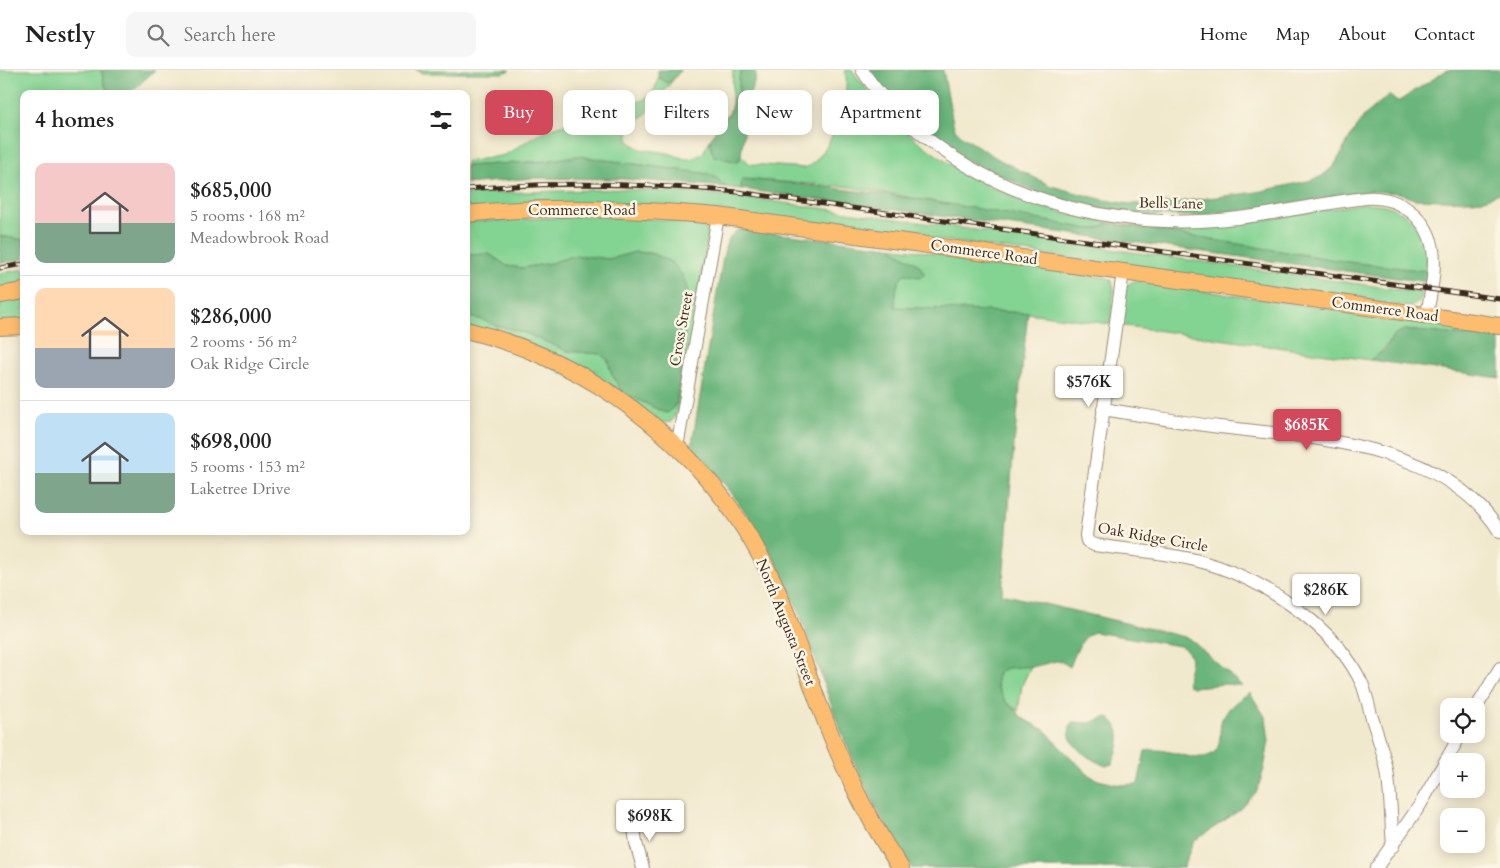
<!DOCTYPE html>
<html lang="en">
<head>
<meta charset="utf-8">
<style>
  :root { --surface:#fff; --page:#f6f6f6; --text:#222; --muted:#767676; --line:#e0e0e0; --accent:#d1495b }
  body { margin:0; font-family:Cardo,serif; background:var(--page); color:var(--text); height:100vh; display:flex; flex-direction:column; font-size:19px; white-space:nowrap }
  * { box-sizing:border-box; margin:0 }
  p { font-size:16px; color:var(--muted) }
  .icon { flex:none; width:28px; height:28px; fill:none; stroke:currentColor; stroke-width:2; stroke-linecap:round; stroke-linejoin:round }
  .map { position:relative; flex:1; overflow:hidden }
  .details { position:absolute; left:20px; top:20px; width:450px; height:445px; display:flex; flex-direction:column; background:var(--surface); border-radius:10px; box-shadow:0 2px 12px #0003 }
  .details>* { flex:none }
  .top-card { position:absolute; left:485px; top:20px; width:475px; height:45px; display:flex; gap:10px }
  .controls { position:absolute; left:1440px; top:628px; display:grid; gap:10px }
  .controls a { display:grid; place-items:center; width:45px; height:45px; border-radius:10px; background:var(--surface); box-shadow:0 2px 12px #0003; font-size:25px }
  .price { position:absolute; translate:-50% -42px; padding:0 11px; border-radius:5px; background:#fff; color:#222; font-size:16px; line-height:32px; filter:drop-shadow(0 1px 2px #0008) }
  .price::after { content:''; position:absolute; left:50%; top:30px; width:15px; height:11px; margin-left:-8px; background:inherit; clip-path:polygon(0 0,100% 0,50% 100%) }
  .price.active { background:var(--accent); color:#fff }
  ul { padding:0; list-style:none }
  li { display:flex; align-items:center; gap:15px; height:125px; padding:0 15px }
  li+li { border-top:1px solid var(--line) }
  li span { display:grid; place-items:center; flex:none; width:140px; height:100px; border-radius:10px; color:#555 }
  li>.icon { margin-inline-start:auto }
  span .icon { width:60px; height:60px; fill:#fffc; stroke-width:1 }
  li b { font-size:21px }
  h2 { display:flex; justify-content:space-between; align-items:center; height:60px; padding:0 15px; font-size:21px }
  .tag { padding:0 18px; border-radius:10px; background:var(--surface); box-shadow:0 2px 12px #0003; font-size:18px; line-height:45px }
  .tag.active { background:var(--accent); color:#fff }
  header { display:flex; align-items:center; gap:30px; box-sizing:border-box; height:70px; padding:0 25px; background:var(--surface); border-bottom:1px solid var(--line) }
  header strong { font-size:24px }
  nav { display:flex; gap:28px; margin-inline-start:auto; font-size:18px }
  .search { width:350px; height:45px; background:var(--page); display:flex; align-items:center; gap:12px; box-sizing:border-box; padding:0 18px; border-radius:10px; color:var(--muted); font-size:19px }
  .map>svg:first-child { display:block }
  .green { fill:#83d392; stroke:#5f7e58 }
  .forest { fill:#6ab57c; stroke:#52704d }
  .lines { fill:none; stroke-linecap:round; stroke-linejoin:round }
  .minor-casing { stroke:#968a76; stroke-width:14 }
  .major-casing { stroke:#968a76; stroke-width:18 }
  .minor { stroke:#fff; stroke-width:12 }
  .major { stroke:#fcbd6f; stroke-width:16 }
  .rail-casing { stroke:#3b2a1e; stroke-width:5 }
  .rail { stroke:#fcf5e5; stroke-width:3; stroke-dasharray:9; stroke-linecap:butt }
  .labels { text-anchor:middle; stroke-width:5; stroke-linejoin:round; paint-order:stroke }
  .street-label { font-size:15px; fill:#3b2a1e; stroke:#fcf5e5 }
</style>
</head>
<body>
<header>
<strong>Nestly</strong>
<div class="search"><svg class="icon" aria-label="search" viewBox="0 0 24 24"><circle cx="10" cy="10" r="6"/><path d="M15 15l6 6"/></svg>Search here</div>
<nav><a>Home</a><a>Map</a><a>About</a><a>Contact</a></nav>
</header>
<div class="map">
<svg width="1500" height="798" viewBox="0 0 1500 798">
  <rect width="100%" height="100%" fill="#fcf5e5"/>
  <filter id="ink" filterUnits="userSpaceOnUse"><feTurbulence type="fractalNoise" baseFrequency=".02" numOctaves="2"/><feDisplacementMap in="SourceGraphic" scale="10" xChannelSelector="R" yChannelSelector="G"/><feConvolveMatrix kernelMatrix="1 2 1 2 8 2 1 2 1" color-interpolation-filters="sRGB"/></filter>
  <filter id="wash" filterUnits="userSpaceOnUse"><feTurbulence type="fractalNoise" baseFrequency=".0096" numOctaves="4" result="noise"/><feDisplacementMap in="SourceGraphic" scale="20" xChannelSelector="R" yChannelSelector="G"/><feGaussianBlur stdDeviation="1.12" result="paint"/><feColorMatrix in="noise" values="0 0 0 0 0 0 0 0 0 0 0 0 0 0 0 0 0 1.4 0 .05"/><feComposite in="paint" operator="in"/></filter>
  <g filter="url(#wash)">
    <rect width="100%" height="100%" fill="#f1e9cd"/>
    <g class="green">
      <path d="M0 0H101L104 13 109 24H24V170L0 166Z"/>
      <path d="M416 0H510L504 3H422Z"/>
      <path d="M733 0H742L739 7V21L732 34Z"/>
      <path d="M845 0H852C865 18 879 37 896 52 963 115 1047 147 1137 156 1151 157 1165 160 1179 160 1195 160 1212 157 1227 155 1260 151 1292 145 1324 140 1344 137 1365 131 1384 135 1403 139 1422 156 1426 175 1428 183 1427 193 1428 201L1348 192 1108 153 1097 159H1090L851 117 743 109 741 112V119L726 117 717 108 709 104 576 86 545 91 466 96V92L505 85 543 61 552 58 643 30C653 24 657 18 658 6L660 9 670 12 673 10 648 42 630 56 628 65V69L630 72 640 79 668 83 685 89H692L703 83 710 70 711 81 740 89 741 85 750 94 805 98C830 88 852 25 845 0Z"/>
      <path d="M624 119 734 126 1423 223 1419 232 1411 237 822 153 466 138V124Z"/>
      <path d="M585 146 692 151C701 154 706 156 708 166L677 342 671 352 662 353 466 255V247L480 249 495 255 525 263 567 281 600 284 607 288 610 299 625 323 663 342 667 343 673 339 676 334 683 283 688 229 685 212 673 193 652 183 636 182 609 189 575 185 551 193 522 198 507 196 489 184 466 185V152Z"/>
      <path d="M890 177 1108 208 1112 211 1114 220 1110 254 1028 243 895 237C896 225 895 210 905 204L920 207 924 203 919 195Z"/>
      <path d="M24 199V214L0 218V203Z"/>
      <path d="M1134 211 1500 263V269L1405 260C1386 267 1389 280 1370 290L1119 255 1125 216Z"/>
      <path d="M24 227V251L0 252V232Z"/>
      <path d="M1031 596 1022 615 1018 641C1014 637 1008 635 1005 631 1000 625 998 619 997 612 994 594 1019 597 1031 596Z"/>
    </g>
    <g class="forest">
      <path d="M101 0H155L129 24H109L104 13Z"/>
      <path d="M658 0H681L673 10 667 13 658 6Z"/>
      <path d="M742 0H755L756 6 749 27 741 85 739 91 736 92 714 86 711 77 710 70 721 50 729 44 733 30 739 21V7Z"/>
      <path d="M869 0H943L953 53 955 59 963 67 1000 90 1051 116 1104 130 1131 134 1169 133 1257 122 1312 110 1322 106 1334 96 1355 59 1364 46 1389 25 1396 31H1399L1447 0H1500V123L1482 130 1472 131 1414 129 1400 123 1369 121 1261 138 1194 146 1150 145 1081 136 1041 124 958 86 910 47 891 29Z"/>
      <path d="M576 86 709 104 717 108 726 117 622 109 533 108 466 114V96L545 91Z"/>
      <path d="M742 109C859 118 975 137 1090 159H1097L1108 153 1348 192 1428 201 1426 212 741 119Z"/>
      <path d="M740 159 890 177 919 195 924 203 923 206 918 207 905 204C895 210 896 226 895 237L1028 243 1014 374 1002 524 1189 568 1242 616 1226 614 1193 617 1188 615C1184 600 1201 587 1180 576L1094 562C1080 567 1075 585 1070 597L1061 591H1056L1036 596 1007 598 999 601 997 605V617L1006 632 1014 638 1022 648 1046 661 1059 676 1089 705 1098 710 1120 715 1138 714 1145 681C1167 676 1185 690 1203 687 1226 684 1217 663 1222 649 1228 637 1239 629 1250 623L1266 648 1269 671 1264 699 1257 721 1241 739 1193 772 1183 798H911C887 759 866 720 848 678 826 627 812 572 790 521 767 470 734 421 695 381L692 374 723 187C726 174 728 165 740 159Z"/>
      <path d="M0 166 24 170V189L0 193Z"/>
      <path d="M636 182C666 183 688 198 688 230 688 238 685 246 685 253 684 281 680 307 676 334L673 339 666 343 622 322 611 303 609 291 600 284 567 281 525 263 495 255 480 249 466 247V185L489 184 507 196 522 198 551 193 575 185 609 189Z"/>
      <path d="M1405 260 1500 269V308L1370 290 1384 281 1395 264Z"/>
      <path d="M1107 647C1126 657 1119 679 1112 694L1106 696C1091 690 1060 673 1072 652L1089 653Z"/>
    </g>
  </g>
  <g filter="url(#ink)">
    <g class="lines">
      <defs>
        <g id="minor">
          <path d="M862 0C877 23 897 43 918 61 997 127 1100 155 1201 151 1257 149 1311 134 1366 128 1382 127 1397 131 1410 141 1445 168 1433 207 1427 245"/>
          <path d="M1123 202 1086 465 1087 471 1094 475C1128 480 1165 482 1199 491 1260 507 1337 556 1363 616 1366 625 1369 636 1371 645 1377 663 1383 682 1387 700 1391 725 1391 751 1393 776"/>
          <path d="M1103 339C1142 345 1180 352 1219 357 1312 368 1445 373 1500 462"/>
          <path d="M677 377 718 146"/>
          <path d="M1476 638 1500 598"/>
          <path d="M633 750 636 773 643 798"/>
          <path d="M1376 798 1420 735 1461 664"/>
        </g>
        <g id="major">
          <path d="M466 144C550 135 634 139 718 146L1123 202 1500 256"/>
          <path d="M0 225 24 221"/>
          <path d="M0 257 24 256"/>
          <path d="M466 260C601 293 716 387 774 513 787 541 796 572 807 601 831 670 859 738 901 798"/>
        </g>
      </defs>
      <use href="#minor" class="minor-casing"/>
      <use href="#major" class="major-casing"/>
      <use href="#minor" class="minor"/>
      <use href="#major" class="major"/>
      <defs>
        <g id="rail">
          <path d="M466 119C559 111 645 113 738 122L1500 229"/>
          <path d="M0 198 24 194"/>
        </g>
      </defs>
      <use href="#rail" class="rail-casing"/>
      <use href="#rail" class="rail"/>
    </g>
  </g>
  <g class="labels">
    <g class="street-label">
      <text transform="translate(1171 133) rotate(1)" y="5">Bells Lane</text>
      <text x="582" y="145">Commerce Road</text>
      <text transform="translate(984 182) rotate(8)" y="5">Commerce Road</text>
      <text transform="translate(1385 239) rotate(8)" y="5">Commerce Road</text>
      <text transform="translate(681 259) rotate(-80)" y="5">Cross Street</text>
      <text transform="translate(1153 467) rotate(10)" y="5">Oak Ridge Circle</text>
      <text transform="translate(786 552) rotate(68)" y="5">North Augusta Street</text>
    </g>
  </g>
</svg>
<div class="controls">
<a><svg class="icon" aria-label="locate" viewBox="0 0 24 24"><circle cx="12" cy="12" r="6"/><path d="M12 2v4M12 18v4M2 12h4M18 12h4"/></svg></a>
<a>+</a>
<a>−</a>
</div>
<b class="price" style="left:1089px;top:338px">$576K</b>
<b class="price active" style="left:1307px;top:381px">$685K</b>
<b class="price" style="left:1326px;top:546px">$286K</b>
<b class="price" style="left:650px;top:772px">$698K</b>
<div class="top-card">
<a class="tag active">Buy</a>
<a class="tag">Rent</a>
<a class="tag">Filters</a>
<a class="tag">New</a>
<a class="tag">Apartment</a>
</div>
<section class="details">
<h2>4 homes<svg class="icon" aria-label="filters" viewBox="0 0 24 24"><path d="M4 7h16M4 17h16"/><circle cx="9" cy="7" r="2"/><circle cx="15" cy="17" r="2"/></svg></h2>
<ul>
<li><span style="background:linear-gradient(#f6c9c9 60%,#7fa58c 0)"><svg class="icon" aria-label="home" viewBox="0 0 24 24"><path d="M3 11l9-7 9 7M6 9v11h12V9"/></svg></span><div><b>$685,000</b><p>5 rooms · 168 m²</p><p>Meadowbrook Road</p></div></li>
<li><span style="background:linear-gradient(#ffd9b3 60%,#9aa5b1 0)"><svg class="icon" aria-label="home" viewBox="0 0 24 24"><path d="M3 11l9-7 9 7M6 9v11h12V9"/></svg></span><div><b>$286,000</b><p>2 rooms · 56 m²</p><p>Oak Ridge Circle</p></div></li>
<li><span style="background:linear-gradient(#bfe0f5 60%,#7fa58c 0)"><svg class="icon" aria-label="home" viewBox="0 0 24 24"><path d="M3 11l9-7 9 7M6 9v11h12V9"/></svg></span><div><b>$698,000</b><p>5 rooms · 153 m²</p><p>Laketree Drive</p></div></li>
</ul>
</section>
</div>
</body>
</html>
